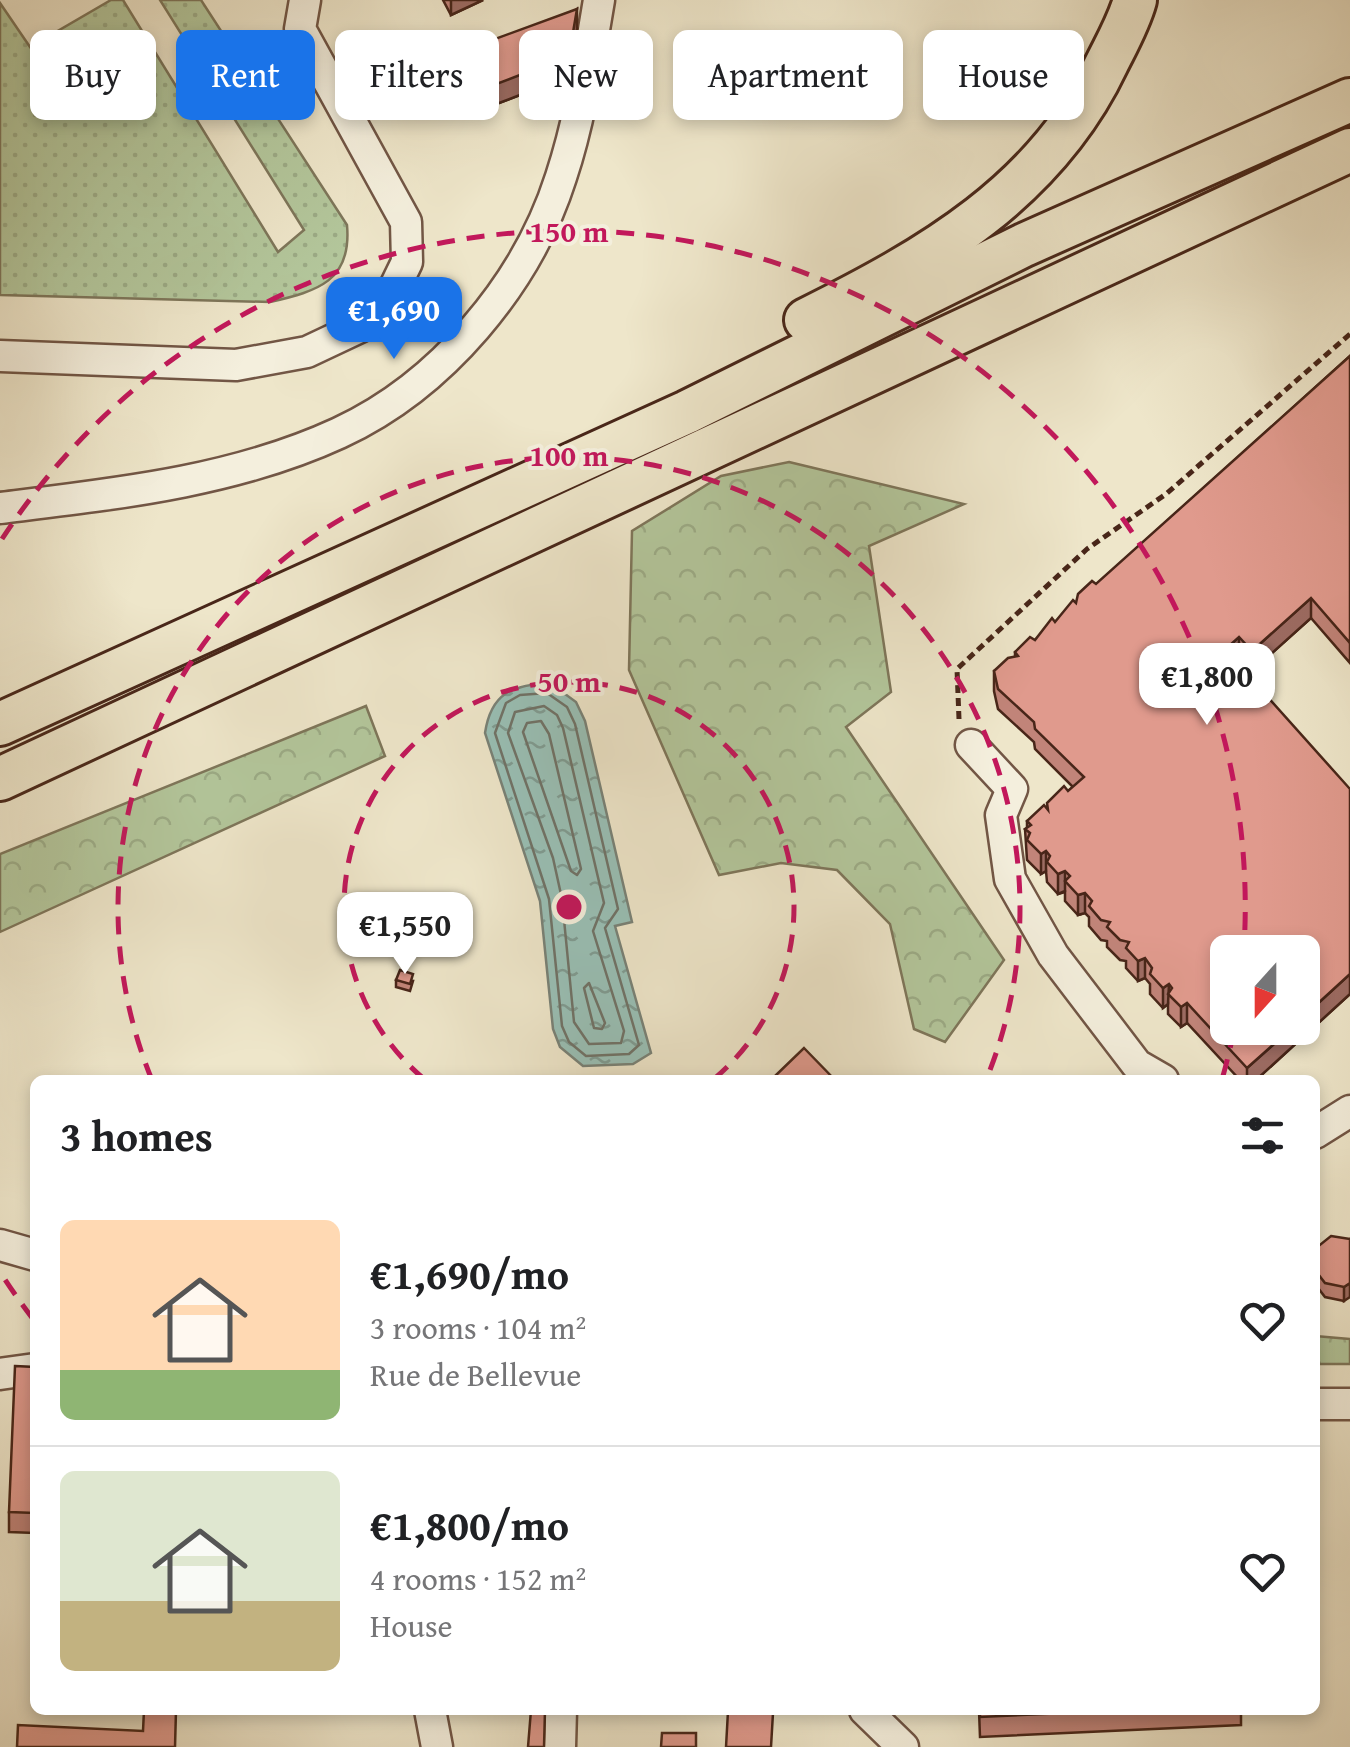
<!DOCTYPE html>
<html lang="en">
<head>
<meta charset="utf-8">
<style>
  :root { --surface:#fff; --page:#f2f2f2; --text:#202124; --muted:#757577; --line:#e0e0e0; --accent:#1a73e8 }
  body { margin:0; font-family:"Gentium Book Plus",serif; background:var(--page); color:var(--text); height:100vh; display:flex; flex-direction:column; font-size:38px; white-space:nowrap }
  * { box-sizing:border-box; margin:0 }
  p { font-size:32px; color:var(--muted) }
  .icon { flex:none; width:55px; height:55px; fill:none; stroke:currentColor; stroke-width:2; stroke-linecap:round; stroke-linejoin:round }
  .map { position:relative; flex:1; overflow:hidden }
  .side { position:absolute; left:30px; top:1075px; width:1290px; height:640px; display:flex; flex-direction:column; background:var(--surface); border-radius:15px; box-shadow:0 5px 15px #0003 }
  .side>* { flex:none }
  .guide { position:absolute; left:30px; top:30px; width:1290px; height:90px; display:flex; gap:20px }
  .needle { width:65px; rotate:201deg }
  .buttons { position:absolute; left:1210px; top:935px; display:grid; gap:20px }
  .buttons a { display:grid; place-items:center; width:110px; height:110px; border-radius:15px; background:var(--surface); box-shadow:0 5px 15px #0003; font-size:50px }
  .price { position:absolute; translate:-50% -85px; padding:0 22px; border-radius:20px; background:#fff; color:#222; font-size:32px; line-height:65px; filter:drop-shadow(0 2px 5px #0008) }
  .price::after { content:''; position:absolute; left:50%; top:60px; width:30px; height:22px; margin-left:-15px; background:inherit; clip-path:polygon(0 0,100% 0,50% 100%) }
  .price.current { background:var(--accent); color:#fff }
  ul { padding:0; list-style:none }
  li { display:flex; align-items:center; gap:30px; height:250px; padding:0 30px }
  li+li { border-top:2px solid var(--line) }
  li span { display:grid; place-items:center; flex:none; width:280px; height:200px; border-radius:15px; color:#555 }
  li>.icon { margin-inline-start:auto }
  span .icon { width:120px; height:120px; fill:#fffc; stroke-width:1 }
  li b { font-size:42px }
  h2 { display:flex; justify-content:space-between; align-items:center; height:120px; padding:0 30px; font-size:42px }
  .pill { padding:0 35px; border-radius:15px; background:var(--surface); box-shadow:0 5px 15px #0003; font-size:35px; line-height:90px }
  .pill.current { background:var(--accent); color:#fff }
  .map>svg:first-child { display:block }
  .grass { fill:url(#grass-dots); stroke:#7e765a; stroke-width:2.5 }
  .forest { fill:url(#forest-crowns); stroke:#7e765a; stroke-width:2.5 }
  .water { fill:url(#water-ripples); stroke:#798277; stroke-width:2.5 }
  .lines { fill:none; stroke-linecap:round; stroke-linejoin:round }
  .shore { stroke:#707368; stroke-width:2.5 }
  .minor-casing { stroke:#725645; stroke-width:35 }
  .highway-casing { stroke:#482619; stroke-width:48 }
  .path { stroke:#482619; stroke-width:5; stroke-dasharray:8 5; stroke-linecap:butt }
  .minor { stroke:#f4efdd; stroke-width:30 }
  .highway { stroke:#eee6ca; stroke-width:42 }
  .wall { fill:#c18479; stroke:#482619; stroke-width:2.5 }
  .shaded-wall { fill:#9d6c63; stroke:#482619; stroke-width:2.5 }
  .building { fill:#e09a8d; stroke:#482619; stroke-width:2.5 }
  .ring { fill:none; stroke:#c2185b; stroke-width:5; stroke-dasharray:18 12 }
  .centre { fill:#c2185b; stroke:#f4efdd; stroke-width:5 }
  .ring-label { font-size:30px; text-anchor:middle; font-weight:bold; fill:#c2185b; stroke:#f4efdd; stroke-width:8; stroke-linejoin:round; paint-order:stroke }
</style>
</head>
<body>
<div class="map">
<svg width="1350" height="1747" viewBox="0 0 1350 1747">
  <defs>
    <pattern id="grass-dots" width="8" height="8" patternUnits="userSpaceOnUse" patternTransform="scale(2.5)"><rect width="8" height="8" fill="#b3c69b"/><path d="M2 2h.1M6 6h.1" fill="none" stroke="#9baa85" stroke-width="1.8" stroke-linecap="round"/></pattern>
    <pattern id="forest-crowns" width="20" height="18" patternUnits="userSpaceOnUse" patternTransform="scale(2.5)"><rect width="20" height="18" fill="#b3c69b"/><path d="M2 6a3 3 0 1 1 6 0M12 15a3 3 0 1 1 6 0" fill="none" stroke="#9baa85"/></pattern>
    <pattern id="water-ripples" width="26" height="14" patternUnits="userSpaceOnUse" patternTransform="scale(2.5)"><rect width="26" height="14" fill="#99c0b6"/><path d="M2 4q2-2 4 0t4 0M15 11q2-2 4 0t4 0" fill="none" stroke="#7f9c93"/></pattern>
  </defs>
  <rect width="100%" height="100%" fill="#eee6ca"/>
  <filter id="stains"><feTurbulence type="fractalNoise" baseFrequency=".002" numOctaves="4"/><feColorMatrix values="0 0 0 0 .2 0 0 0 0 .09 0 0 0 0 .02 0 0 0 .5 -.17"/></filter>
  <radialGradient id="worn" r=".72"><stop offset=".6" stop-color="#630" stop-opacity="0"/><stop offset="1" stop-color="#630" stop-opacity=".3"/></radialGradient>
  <path class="grass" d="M111 0H123L278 252 304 230 160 0H201L347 225C352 281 318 291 270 302L0 295V3L30 47Z"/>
  <g class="forest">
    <path d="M789 462 964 504 869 546 891 692 846 727 1004 960 945 1042 914 1029 890 924 837 870 781 863 719 875 629 670 632 531 721 476Z"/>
    <path d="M366 706 385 756 0 932V854Z"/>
    <path d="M1315 1336 1350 1339V1364H1315Z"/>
  </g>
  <path class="water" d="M550 683 576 702 585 721 632 922 615 926 651 1053 633 1064 583 1066 560 1047 553 1029 540 901 485 733C491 693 512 685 550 683Z"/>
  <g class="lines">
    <g class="shore">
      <path d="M547 693 567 707 575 724 618 909 605 928 639 1045 629 1054 586 1056 569 1042 562 1026 549 899 495 733 506 703 520 695Z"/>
      <path d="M544 706 557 715 563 728 604 903 593 931 624 1031 621 1043 589 1044 574 1022 562 899 553 858 508 733 515 712Z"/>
      <path d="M541 721 549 734 581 869 577 875 571 871 523 732 527 723Z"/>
      <path d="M589 983 605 1023 602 1029 594 1028 584 988Z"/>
    </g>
    <defs>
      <g id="minor">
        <path d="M0 356 236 365 307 352 360 327 390 297 407 262 406 222 300 29 305 0"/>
        <path d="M0 508C114 494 233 482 339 433 441 386 527 284 561 177 580 120 589 59 599 0"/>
        <path d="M971 745 1012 789 1001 815 1010 879 1053 955 1137 1065 1163 1080"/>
        <path d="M1315 1133 1350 1111"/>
        <path d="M0 1245 35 1255"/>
        <path d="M0 1374 35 1369"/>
        <path d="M1315 1404H1350"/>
        <path d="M430 1710 437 1747"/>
        <path d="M865 1710 903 1747"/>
        <path d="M560 1747 561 1710"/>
      </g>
      <g id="highway">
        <path d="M806 320C929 259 1046 192 1107 63 1117 43 1129 22 1135 0"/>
        <path d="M0 724 687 412 1024 245 1350 100"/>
        <path d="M0 779 1350 150"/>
      </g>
    </defs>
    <use href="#minor" class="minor-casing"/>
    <use href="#highway" class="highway-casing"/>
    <path class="path" d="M959 719 957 669 1087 549 1166 494 1350 334"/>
    <use href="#minor" class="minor"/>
    <use href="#highway" class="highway"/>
  </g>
  <g class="wall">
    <path d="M443 0H483L451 15Z"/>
    <path d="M577 29 569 76 494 105 489 93 465 102 454 74V54Z"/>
    <path d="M1350 356V663L1311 618 1252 671 1243 661V669L1350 994 1256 1080H1240L1187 1023 1181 1027 1168 1014V1004L1163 1008 1150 994V984L1145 978 1138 981 1126 968V961L1120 960 1107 947V941L1101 940 1089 926V917L1085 913 1078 915 1065 901V892L1058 894 1047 882 1046 871 1041 874 1027 860 1025 829 1027 828V821L1047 809 1073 787 1035 749 1034 742 998 709 994 691V671L1015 657V652L1035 640Z"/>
    <path d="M396 980 413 981 410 991 396 987Z"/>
    <path d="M1350 1239 1344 1301 1325 1297 1315 1284V1256Z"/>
    <path d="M35 1367V1533L9 1532V1512Z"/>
    <path d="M979 1710H1241V1725L980 1737Z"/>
  </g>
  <g class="shaded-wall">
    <path d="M451 0H483L451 15Z"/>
    <path d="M577 9V29L569 76 494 105V85Z"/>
    <path d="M489 73V93L465 102V82Z"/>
    <path d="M1311 598V618L1252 671V651Z"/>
    <path d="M1239 637V657L1230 645Z"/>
    <path d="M1046 851V871L1041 874V854Z"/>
    <path d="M1065 871V891L1058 894V874Z"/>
    <path d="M1085 893V913L1078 915V895Z"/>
    <path d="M1145 958V978L1138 981V961Z"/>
    <path d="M1350 974V994L1256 1080H1247V1068L1292 1028H1302V1018Z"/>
    <path d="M1169 984 1168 1004 1163 1008V988Z"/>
    <path d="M1187 1003V1023L1181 1027V1007Z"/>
    <path d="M1350 1283V1297L1344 1301V1287Z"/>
  </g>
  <g class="building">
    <path d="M577 9 569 56 494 85 489 73 465 82 454 54Z"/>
    <path d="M1350 356V643L1311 598 1252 651 1239 637 1230 645 1243 659 1238 664 1350 789V974L1302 1018V952H1228V1028H1292L1247 1068 1187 1003 1181 1007 1168 994 1172 988 1169 984 1163 988 1150 974 1152 968 1145 958 1138 961 1126 948 1129 942 1120 940 1107 927 1110 922 1101 920 1089 906 1092 901 1085 893 1078 895 1065 881 1070 876 1065 871 1058 874 1047 862 1050 856 1046 851 1041 854 1027 840 1030 833 1025 829 1031 825 1027 821 1044 805 1048 810 1047 803 1064 786 1068 791 1084 777 1035 729 1034 722 998 689 994 671 1008 658 1018 656 1015 652 1030 637 1035 640 1052 618 1055 622 1073 600 1076 603 1078 594 1092 581 1096 584Z"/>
    <path d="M400 970 413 974 410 984 396 980Z"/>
    <path d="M804 1048 835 1080H773L774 1077Z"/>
    <path d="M1331 1236 1350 1239V1283L1344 1287 1325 1283 1315 1270 1316 1248Z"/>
    <path d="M15 1366 35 1367V1513L9 1512Z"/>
    <path d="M144 1710H176L175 1747H17L18 1725 143 1731Z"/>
    <path d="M531 1710H545L544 1747H528Z"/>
    <path d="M980 1710H1133L980 1717Z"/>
    <path d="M728 1711 773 1713 771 1747H726Z"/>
    <path d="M662 1733H696V1747H661Z"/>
  </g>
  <g class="ring">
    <path d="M424 1079A225 225 0 1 1 714 1079"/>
    <path d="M152 1080A451 451 0 1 1 986 1080"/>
    <path d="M1234 1030A676 676 0 0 1 1223 1076M33 1319A676 676 0 0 1 2 1275M2 539A676 676 0 0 1 1244 948"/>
  </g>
  <circle cx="569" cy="907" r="15" class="centre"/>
  <g class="ring-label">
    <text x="569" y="242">150 m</text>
    <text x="569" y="466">100 m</text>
    <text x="569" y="692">50 m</text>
  </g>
  <rect width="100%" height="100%" filter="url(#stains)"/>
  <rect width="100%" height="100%" fill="url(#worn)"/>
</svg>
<div class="buttons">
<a><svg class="needle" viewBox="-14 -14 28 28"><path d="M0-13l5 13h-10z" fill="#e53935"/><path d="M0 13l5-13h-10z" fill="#757577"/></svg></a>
</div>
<b class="price current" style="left:394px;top:362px">€1,690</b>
<b class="price" style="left:1207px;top:728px">€1,800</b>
<b class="price" style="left:405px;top:977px">€1,550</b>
<div class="guide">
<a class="pill">Buy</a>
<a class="pill current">Rent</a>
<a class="pill">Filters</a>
<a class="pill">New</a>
<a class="pill">Apartment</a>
<a class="pill">House</a>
</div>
<section class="side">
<h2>3 homes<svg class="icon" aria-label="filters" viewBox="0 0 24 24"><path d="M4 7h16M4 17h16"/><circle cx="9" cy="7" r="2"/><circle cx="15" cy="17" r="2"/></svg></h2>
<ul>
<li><span style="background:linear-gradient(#ffd9b3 75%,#8fb573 0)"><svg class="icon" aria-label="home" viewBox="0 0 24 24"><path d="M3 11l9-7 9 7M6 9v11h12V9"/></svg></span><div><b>€1,690/mo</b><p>3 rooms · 104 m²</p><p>Rue de Bellevue</p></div><svg class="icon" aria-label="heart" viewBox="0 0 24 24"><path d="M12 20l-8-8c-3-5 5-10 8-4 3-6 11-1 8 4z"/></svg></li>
<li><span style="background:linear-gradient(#dfe7d0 65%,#c2b280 0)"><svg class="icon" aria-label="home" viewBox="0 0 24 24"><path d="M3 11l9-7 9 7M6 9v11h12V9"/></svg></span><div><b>€1,800/mo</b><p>4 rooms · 152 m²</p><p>House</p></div><svg class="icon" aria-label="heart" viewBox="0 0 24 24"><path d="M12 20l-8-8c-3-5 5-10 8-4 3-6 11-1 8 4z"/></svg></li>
</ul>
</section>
</div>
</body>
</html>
